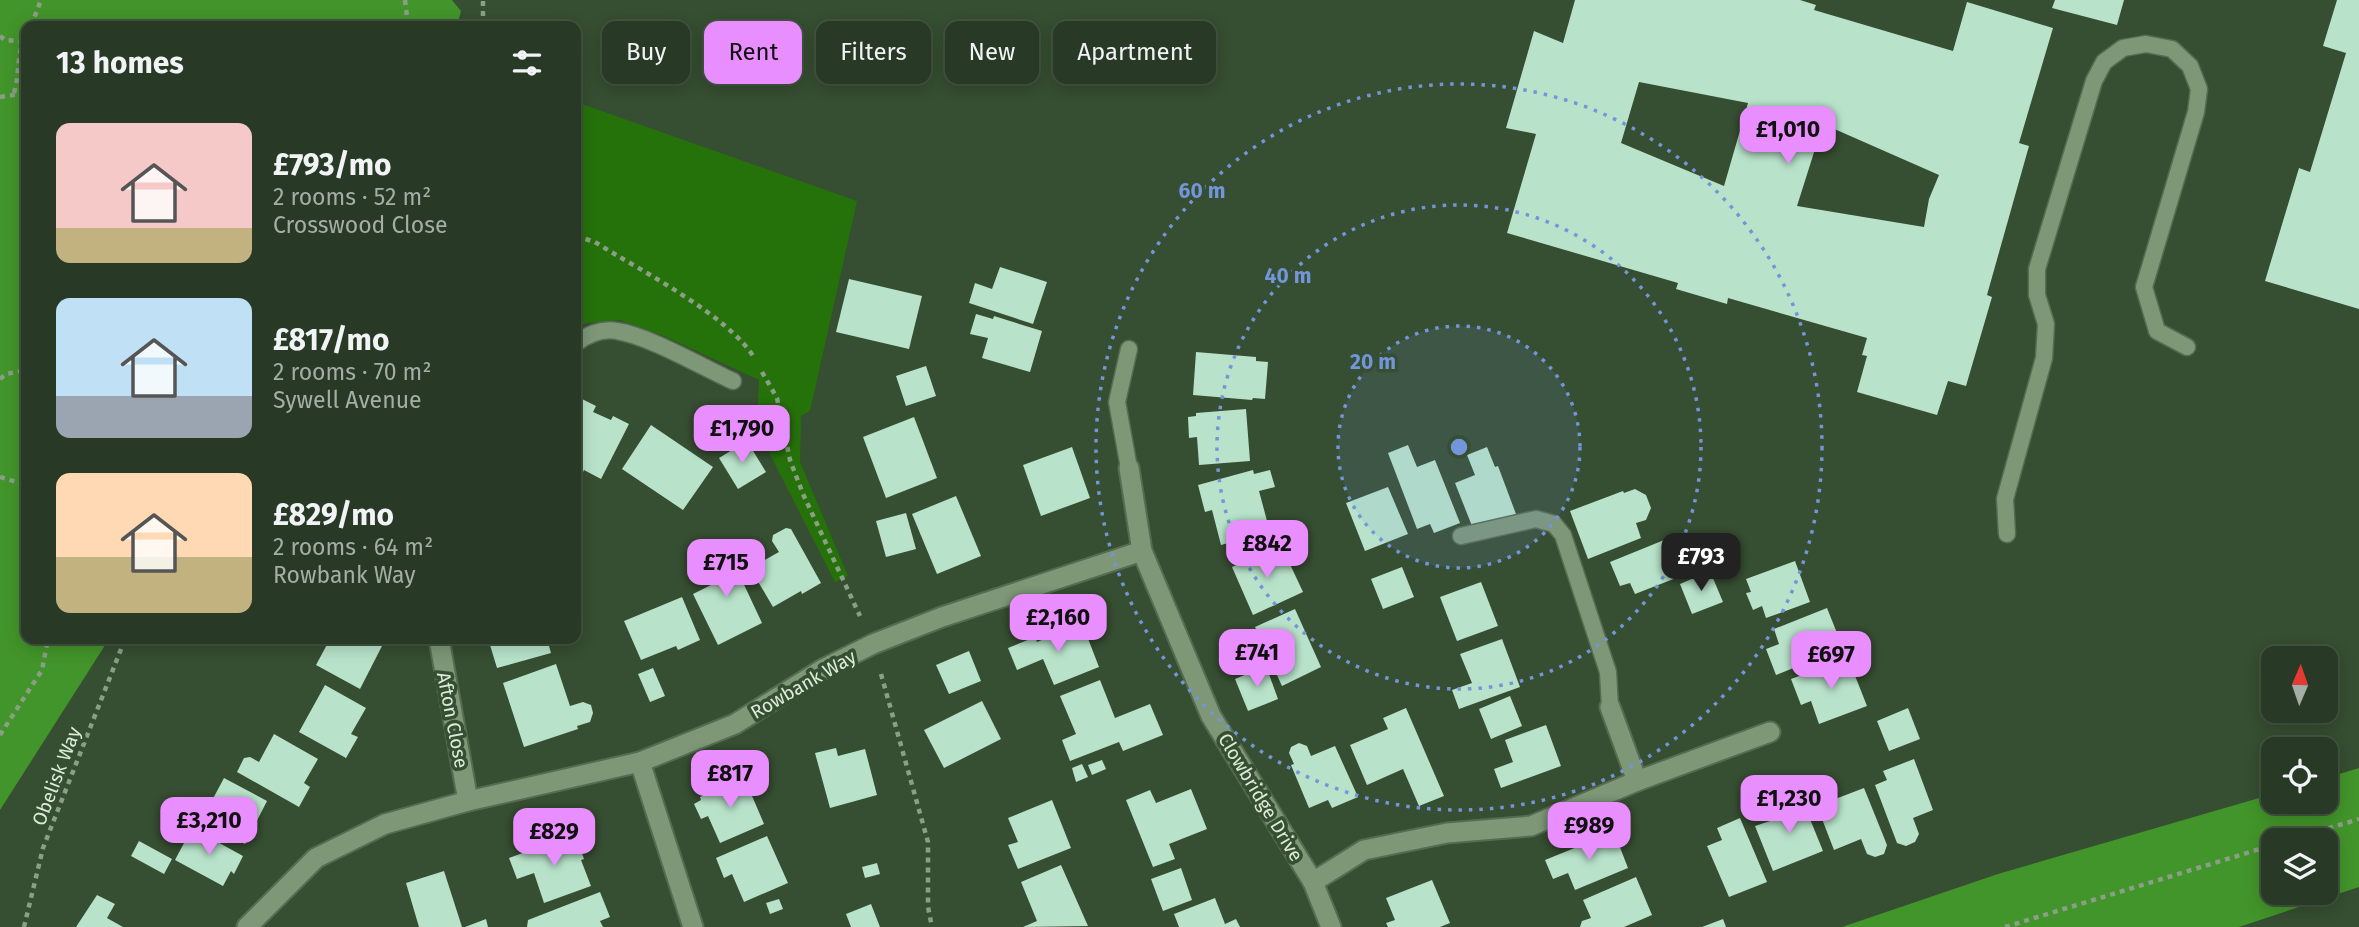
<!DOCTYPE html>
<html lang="en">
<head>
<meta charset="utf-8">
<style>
  :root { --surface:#283a25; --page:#344532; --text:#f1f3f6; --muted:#a5ada7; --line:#445442; --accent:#e98efe }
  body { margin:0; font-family:"Fira Sans",sans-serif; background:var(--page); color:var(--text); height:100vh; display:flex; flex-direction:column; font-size:26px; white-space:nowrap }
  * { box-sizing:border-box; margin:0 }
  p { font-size:23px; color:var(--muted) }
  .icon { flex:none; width:38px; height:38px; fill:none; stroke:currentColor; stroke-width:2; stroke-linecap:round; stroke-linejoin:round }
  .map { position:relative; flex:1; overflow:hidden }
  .panel { position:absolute; left:21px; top:21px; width:560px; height:623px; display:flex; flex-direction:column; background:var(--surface); border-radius:14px; box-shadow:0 4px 18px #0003,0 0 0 2px var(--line) }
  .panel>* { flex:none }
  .hud { position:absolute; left:602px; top:21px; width:665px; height:63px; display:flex; gap:14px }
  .needle { width:46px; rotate:2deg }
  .tools { position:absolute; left:2261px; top:646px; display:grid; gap:14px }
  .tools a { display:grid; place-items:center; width:77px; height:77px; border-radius:14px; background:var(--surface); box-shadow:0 4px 18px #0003,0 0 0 2px var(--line); font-size:35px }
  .price { position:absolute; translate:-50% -60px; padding:0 16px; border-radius:14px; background:var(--accent); color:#111; font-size:23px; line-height:46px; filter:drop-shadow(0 2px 4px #0008) }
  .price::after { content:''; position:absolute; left:50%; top:42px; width:21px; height:16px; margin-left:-10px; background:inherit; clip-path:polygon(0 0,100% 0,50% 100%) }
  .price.on { background:#222; color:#fff }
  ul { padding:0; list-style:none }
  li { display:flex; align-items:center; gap:21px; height:175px; padding:0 35px }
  li span { display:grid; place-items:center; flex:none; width:196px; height:140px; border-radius:14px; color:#555 }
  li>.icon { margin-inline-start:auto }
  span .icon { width:84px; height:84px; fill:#fffc; stroke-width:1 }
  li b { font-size:30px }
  h2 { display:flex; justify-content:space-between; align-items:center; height:84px; padding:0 35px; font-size:30px }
  .tag { padding:0 24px; border-radius:14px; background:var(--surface); box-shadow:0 4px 18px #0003,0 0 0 2px var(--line); font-size:24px; line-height:63px }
  .tag.on { background:var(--accent); color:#111 }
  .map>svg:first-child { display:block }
  .green { fill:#26720a }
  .forest { fill:#42952a; fill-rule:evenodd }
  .building { fill:#b8e3ca; fill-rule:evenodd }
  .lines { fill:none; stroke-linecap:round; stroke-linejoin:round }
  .service-casing { stroke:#576b52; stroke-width:19 }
  .minor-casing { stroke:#576b52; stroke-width:23 }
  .path { stroke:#8b9e87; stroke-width:4.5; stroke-dasharray:5 5; stroke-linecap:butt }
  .service { stroke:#7d9777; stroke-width:16 }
  .minor { stroke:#7d9777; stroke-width:19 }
  .ring { fill:none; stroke:#7395d9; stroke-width:3.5; stroke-dasharray:3.5 7 }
  .labels { text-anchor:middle; stroke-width:7; stroke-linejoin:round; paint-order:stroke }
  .street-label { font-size:19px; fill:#ddebda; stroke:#364e31 }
  .centre { fill:#7395d9; stroke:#364e31; stroke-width:3.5 }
  .ring-label { font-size:21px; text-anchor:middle; font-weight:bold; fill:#7395d9; stroke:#364e31; stroke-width:7; stroke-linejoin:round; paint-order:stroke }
</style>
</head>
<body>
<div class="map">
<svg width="2359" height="927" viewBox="0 0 2359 927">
  <rect width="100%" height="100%" fill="#364e31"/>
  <path class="green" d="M576 102 857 201 810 411 801 416 800 462 848 576 835 582 757 429 759 380 664 336 620 320 586 323 576 328Z"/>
  <g class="forest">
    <path d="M0 0H452L461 11 457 26H26V639H109L0 810Z"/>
    <path d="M2359 768V887L2239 927H1842L1998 874 2273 794V802H2326V778ZM2273 840H2326V892H2273Z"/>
  </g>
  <g class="building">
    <path d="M1575 0H1800L1816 5 1814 10 1953 51 1967 2 2053 28 2019 143 2029 146 1987 295 1992 297 1966 386 1948 381 1937 415 1857 392 1867 356 1862 355 1867 338 1728 298 1727 304 1676 289 1678 283 1507 233 1536 134 1506 128 1534 31 1563 43ZM1639 82 1748 103 1724 186 1621 143ZM1823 124 1939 175 1929 199 1924 227 1797 206Z"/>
    <path d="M2055 0H2124L2117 25 2052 8Z"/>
    <path d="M2337 0H2359V309L2265 281 2299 168 2310 172 2346 53 2323 46Z"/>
    <path d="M1000 267 1047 282 1033 324 969 303 975 283 992 289Z"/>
    <path d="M849 279 922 296 909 349 836 332Z"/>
    <path d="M976 314 993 319 994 316 1042 331 1030 372 982 358 988 338 970 334Z"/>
    <path d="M1196 352 1256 357V361L1268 362 1265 399 1253 398 1252 400 1193 395Z"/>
    <path d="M926 366 936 396 906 406 896 376Z"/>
    <path d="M576 396 596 406 593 412 611 420 613 416 629 424 601 479 584 470 576 486Z"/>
    <path d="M1246 409 1250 461 1199 465 1197 437 1189 438 1188 417 1196 416V413Z"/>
    <path d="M914 417 937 478 886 498 863 437Z"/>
    <path d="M651 425 713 467 683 510 622 469Z"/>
    <path d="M747 441 766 472 738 489 719 458Z"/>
    <path d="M1408 445 1417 467 1435 460 1460 523 1434 533 1430 524 1417 529 1388 453Z"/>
    <path d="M1072 447 1090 498 1041 516 1023 465Z"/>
    <path d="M1487 447 1495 467 1498 466 1516 514 1474 531 1455 483 1475 475 1467 455Z"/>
    <path d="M1253 470 1254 474 1270 470 1275 487 1259 491 1270 532 1221 545 1212 510 1205 512 1198 485Z"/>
    <path d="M1388 487 1408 534 1365 551 1346 503Z"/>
    <path d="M1635 489 1646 495 1651 508 1646 520 1636 523 1641 538 1588 559 1570 511 1623 491 1624 493Z"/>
    <path d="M956 496 981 556 937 574 912 514Z"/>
    <path d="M906 513 916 549 886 557 876 521Z"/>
    <path d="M786 528 791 529 821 583 802 594 801 591 773 607 750 568 779 552 772 541 773 535Z"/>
    <path d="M1674 536 1689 573 1635 594 1630 583 1620 586 1610 562Z"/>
    <path d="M725 544 762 623 718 645 693 594 717 582 704 554Z"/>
    <path d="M1281 545 1303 592 1253 615 1232 567Z"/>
    <path d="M1795 561 1810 602 1766 618 1762 606 1753 610 1746 593 1751 592 1746 579Z"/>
    <path d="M1402 567 1414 597 1383 609 1371 579Z"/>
    <path d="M1710 571 1723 602 1692 614 1680 584Z"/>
    <path d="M1481 582 1498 626 1457 641 1440 597Z"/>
    <path d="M682 597 700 640 678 650 676 646 641 660 624 621Z"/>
    <path d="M1827 608 1843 648 1776 675 1766 649 1779 644 1774 629Z"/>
    <path d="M1295 609 1321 667 1282 686 1255 627Z"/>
    <path d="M1082 623 1099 667 1054 685 1043 659 1017 670 1008 648 1035 637 1037 642Z"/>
    <path d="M330 639H369L382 646 360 689 316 665Z"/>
    <path d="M482 639H547L551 653 497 668 490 645 484 646Z"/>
    <path d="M1502 639 1520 687 1459 709 1452 690 1472 683 1460 654Z"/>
    <path d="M969 651 981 681 949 694 936 665Z"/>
    <path d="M1848 658 1867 706 1819 724 1811 701 1801 705 1791 679Z"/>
    <path d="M556 664 570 706 583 702 591 705 593 713 590 722 577 726 578 729 524 747 503 683Z"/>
    <path d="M1266 666 1278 699 1248 711 1235 679Z"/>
    <path d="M653 668 665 696 650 702 638 674Z"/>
    <path d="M1100 680 1115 718 1150 704 1163 735 1123 751 1119 742 1070 761 1062 740 1076 734 1060 696Z"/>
    <path d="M325 685 366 708 351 734 358 737 346 758 299 732Z"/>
    <path d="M1510 696 1522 726 1491 739 1479 709Z"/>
    <path d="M982 701 1001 739 944 768 924 730Z"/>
    <path d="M1406 708 1444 796 1419 806 1403 769 1367 785 1350 745 1388 729 1383 718Z"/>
    <path d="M1908 708 1920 739 1889 751 1877 721Z"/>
    <path d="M1546 725 1561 766 1501 788 1494 769 1513 762 1505 740Z"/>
    <path d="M274 734 318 759 304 783 310 787 299 807 237 772 244 758 250 757 259 762Z"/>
    <path d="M1299 743 1307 746 1311 756 1335 746 1358 797 1332 808 1328 800 1309 808 1291 765 1294 764 1289 753 1291 747Z"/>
    <path d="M836 748 838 756 865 749 877 795 830 808 815 753Z"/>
    <path d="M1914 759 1933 810 1913 818 1919 834 1915 842 1906 846 1897 843 1875 785 1887 780 1883 771Z"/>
    <path d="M1102 760 1106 769 1092 775 1088 765Z"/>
    <path d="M1082 764 1088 777 1076 782 1072 768Z"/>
    <path d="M744 777 764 824 720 843 708 816 701 819 694 804 701 800 700 797Z"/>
    <path d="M224 778 267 801 245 844 201 821Z"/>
    <path d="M1864 788 1887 845 1884 854 1875 857 1867 854 1861 839 1834 850 1817 806Z"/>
    <path d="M1191 789 1207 829 1169 844 1175 859 1153 867 1126 800 1150 790 1156 803Z"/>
    <path d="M1801 797 1823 851 1773 871 1755 826 1770 821 1766 811Z"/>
    <path d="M1052 800 1071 848 1018 869 1008 845 1018 842 1008 818Z"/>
    <path d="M1740 818 1767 882 1729 897 1707 846 1722 840 1717 828Z"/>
    <path d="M192 828 243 856 234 874 231 871 223 886 175 860Z"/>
    <path d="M1614 832 1628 868 1575 890 1568 873 1553 879 1545 860Z"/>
    <path d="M575 834 584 859 581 860 591 886 544 903 534 873 517 879 509 858Z"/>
    <path d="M767 836 788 883 744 902 732 874 724 878 716 858Z"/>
    <path d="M139 841 172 859 164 874 131 856Z"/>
    <path d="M877 863 880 874 865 878 862 867Z"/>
    <path d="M1061 865 1088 926 1023 927 1037 921 1021 882Z"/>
    <path d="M1181 868 1192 900 1163 911 1151 879Z"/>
    <path d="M444 871 462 927H419L406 883Z"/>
    <path d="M1636 877 1652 915 1624 927H1580L1582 921 1591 918 1583 900Z"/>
    <path d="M1432 880 1450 923 1440 927H1388L1386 923 1395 920 1386 898Z"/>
    <path d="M600 892 610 917 600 921 603 927H527L528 920Z"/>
    <path d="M97 895 115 904 107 918 123 927H76Z"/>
    <path d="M1215 898 1225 924 1236 919 1240 927H1179L1174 914Z"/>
    <path d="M779 899 783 909 770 914 766 903Z"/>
    <path d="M871 904 880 927H851L846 914Z"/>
    <path d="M486 919 488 927H465Z"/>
    <path d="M1723 919 1726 927H1702Z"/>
  </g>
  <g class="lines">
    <defs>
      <g id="service">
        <path d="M576 343C587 335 602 328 617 331 649 336 702 367 733 381"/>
        <path d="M1129 468 1117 402 1129 349"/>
        <path d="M2007 534 2005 499 2044 358 2046 324 2037 295V269L2094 81 2104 62 2123 48 2146 44 2172 49 2190 66 2199 89 2196 112 2144 287 2157 331 2187 347"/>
        <path d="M1461 536 1536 519 1554 524 1563 535 1608 672 1610 707"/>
      </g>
      <g id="minor">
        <path d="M1129 468 1142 551 1211 716 1313 882 1331 927"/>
        <path d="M439 639 468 801"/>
        <path d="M1610 707 1637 781"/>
        <path d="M640 762 693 927"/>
        <path d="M1313 882 1364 850 1447 833 1531 826 1637 781 1770 732"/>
        <path d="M247 927 316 858 385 824 468 801 640 762 735 724 823 669 873 644 942 617 1142 551"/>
      </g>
    </defs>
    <use href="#service" class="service-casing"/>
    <use href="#minor" class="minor-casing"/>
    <g class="path">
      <path d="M405 0 408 26"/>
      <path d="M31 26 41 0"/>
      <path d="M483 26V0"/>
      <path d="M0 36 5 40 26 42"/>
      <path d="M14 93C20 73 16 54 26 35"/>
      <path d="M0 97 26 93"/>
      <path d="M576 236 595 242C639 270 729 315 755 359"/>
      <path d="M762 372 777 398 790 460 803 494 860 616"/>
      <path d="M0 379 6 374 26 370"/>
      <path d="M0 477 26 485"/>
      <path d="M881 674 928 842V907L932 927"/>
      <path d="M0 735 42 670 48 639"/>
      <path d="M2290 840 2359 819"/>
      <path d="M24 927 43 848 125 639"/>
      <path d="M2005 927 2273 845"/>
    </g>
    <use href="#service" class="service"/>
    <use href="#minor" class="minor"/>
  </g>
  <circle cx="1459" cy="447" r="121" fill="#7395d9" fill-opacity=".12"/>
  <g class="ring">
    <circle cx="1459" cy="447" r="121"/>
    <circle cx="1459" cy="447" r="242"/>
    <circle cx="1459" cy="447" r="363"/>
  </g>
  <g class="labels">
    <g class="street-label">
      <text transform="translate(803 684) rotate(-30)" y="7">Rowbank Way</text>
      <text transform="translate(453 720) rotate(79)" y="7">Afton Close</text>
      <text transform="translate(56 776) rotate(-69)" y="7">Obelisk Way</text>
      <text transform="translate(1261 797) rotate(59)" y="7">Clowbridge Drive</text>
    </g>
  </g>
  <circle cx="1459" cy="447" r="10" class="centre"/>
  <g class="ring-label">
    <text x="1202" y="198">60 m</text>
    <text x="1288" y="283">40 m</text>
    <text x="1373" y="369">20 m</text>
  </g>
</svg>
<div class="tools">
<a><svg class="needle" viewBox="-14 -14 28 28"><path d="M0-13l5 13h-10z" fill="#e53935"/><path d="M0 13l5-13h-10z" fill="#a5ada7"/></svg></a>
<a><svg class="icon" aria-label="locate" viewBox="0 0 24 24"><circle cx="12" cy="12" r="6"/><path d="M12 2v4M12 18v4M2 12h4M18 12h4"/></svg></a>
<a><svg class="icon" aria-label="layers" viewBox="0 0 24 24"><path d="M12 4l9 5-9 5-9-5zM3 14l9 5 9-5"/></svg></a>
</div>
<b class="price" style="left:1788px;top:166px">£1,010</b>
<b class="price" style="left:742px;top:465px">£1,790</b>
<b class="price" style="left:1267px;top:580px">£842</b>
<b class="price on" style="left:1701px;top:593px">£793</b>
<b class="price" style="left:726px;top:599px">£715</b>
<b class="price" style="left:1058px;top:654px">£2,160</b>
<b class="price" style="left:1257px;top:689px">£741</b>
<b class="price" style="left:1831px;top:691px">£697</b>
<b class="price" style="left:730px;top:810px">£817</b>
<b class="price" style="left:1789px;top:835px">£1,230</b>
<b class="price" style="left:209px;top:857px">£3,210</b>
<b class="price" style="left:1589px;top:862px">£989</b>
<b class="price" style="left:554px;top:868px">£829</b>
<div class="hud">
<a class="tag">Buy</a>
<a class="tag on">Rent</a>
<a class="tag">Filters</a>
<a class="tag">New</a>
<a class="tag">Apartment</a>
</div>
<section class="panel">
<h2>13 homes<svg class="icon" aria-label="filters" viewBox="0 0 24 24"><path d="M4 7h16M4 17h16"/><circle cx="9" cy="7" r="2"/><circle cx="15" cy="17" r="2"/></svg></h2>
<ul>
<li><span style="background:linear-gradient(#f6c9c9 75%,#c2b280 0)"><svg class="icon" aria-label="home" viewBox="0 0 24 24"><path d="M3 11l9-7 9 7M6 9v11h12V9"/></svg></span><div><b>£793/mo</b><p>2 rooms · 52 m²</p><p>Crosswood Close</p></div></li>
<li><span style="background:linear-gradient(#bfe0f5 70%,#9aa5b1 0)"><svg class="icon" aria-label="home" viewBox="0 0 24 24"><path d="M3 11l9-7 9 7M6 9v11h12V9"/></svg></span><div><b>£817/mo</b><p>2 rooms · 70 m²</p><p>Sywell Avenue</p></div></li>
<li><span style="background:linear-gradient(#ffd9b3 60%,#c2b280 0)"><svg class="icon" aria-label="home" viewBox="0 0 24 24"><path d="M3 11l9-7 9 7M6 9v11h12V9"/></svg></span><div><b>£829/mo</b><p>2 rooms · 64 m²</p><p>Rowbank Way</p></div></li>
</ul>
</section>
</div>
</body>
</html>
